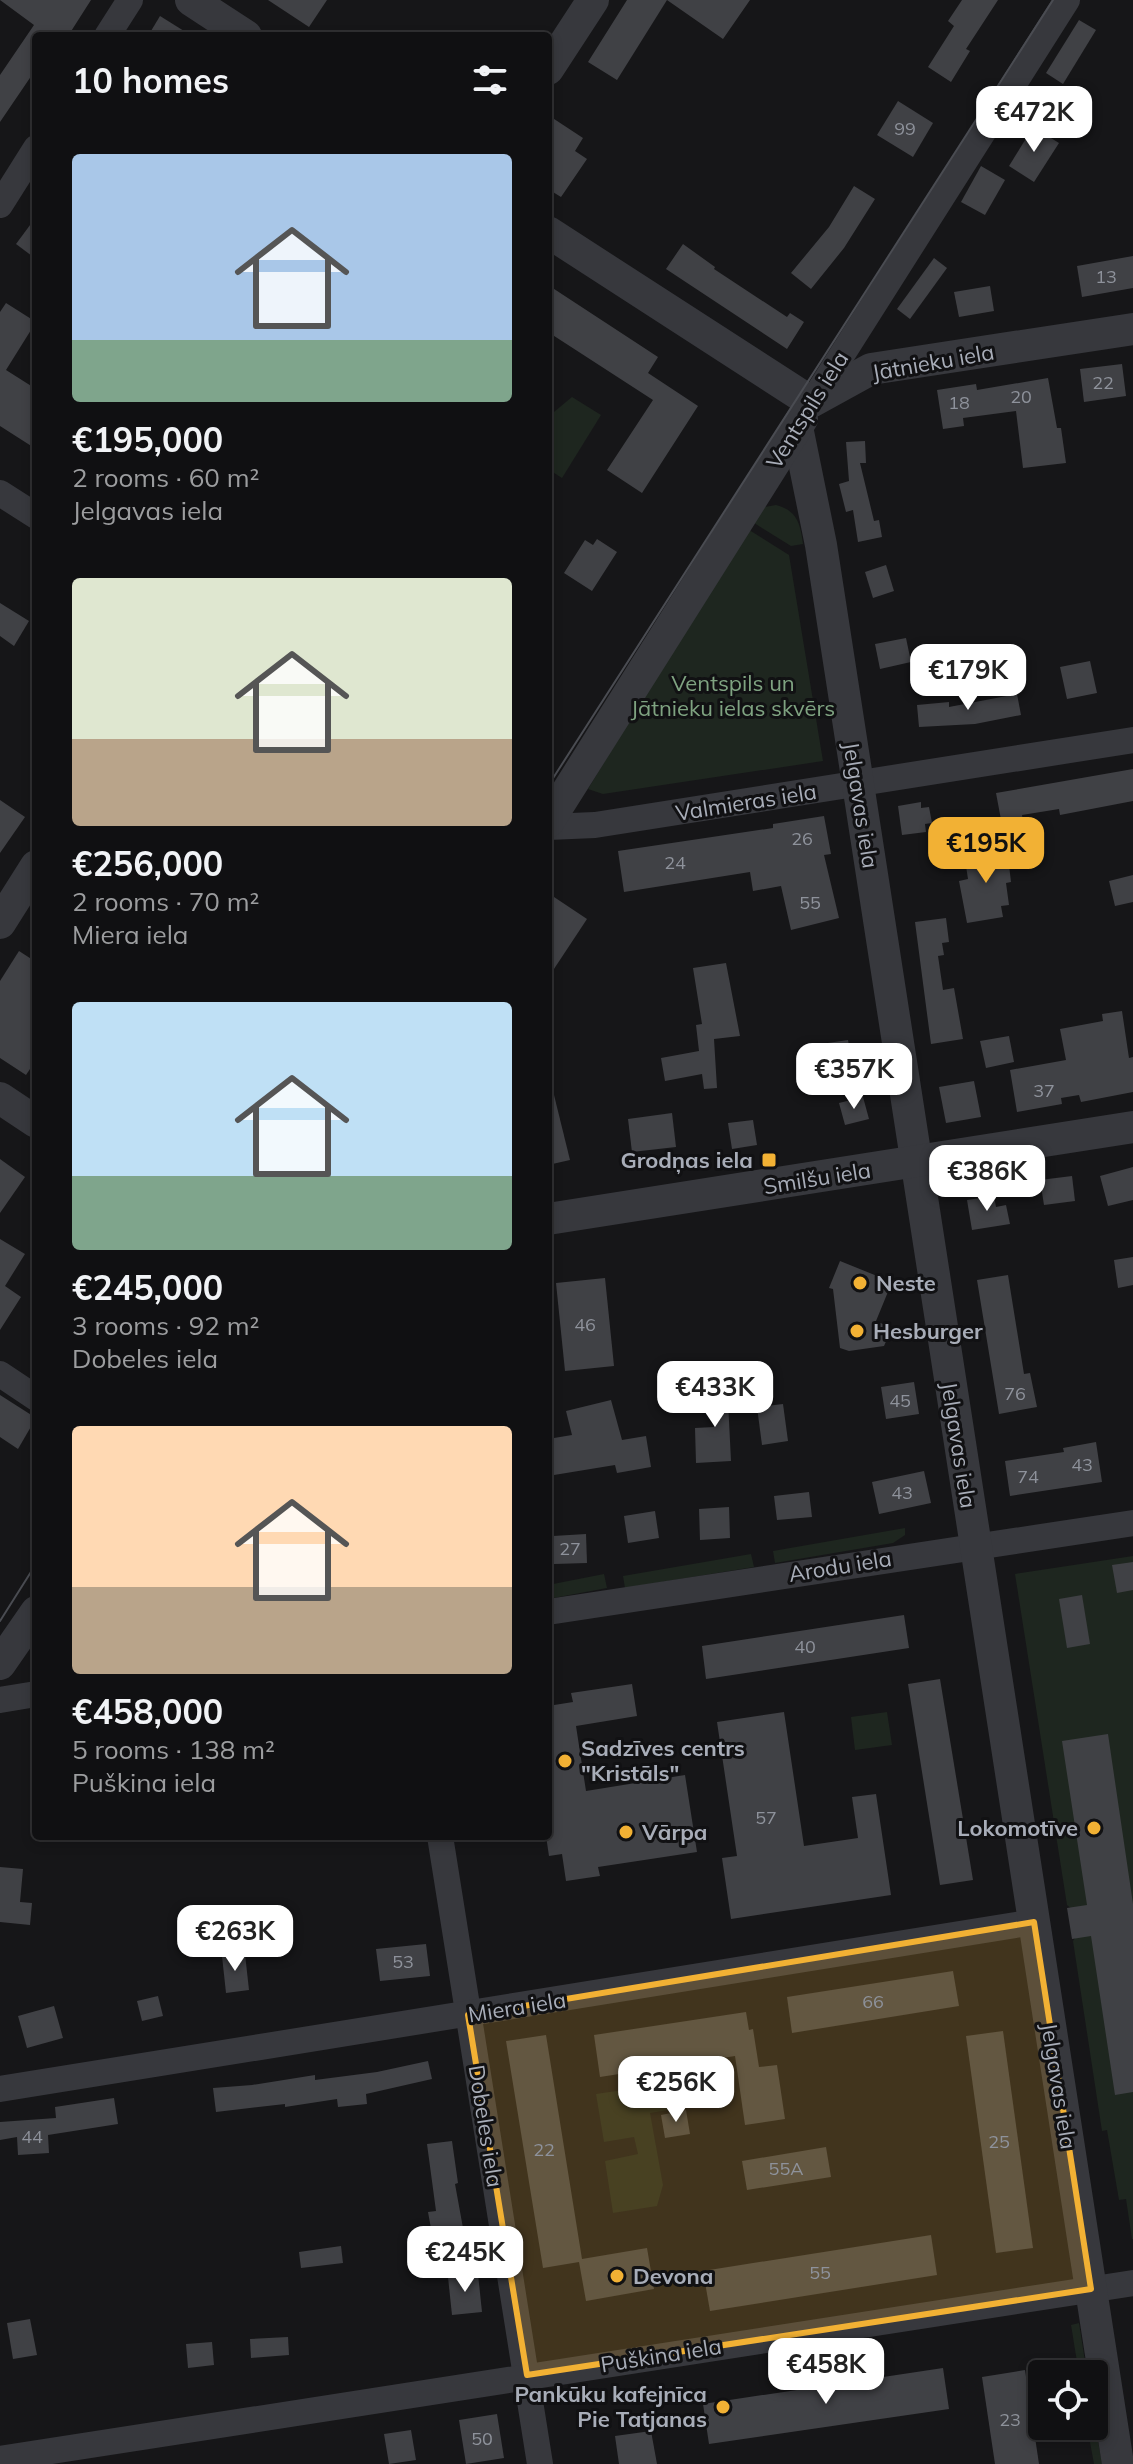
<!DOCTYPE html>
<html lang="en">
<head>
<meta charset="utf-8">
<style>
  :root { --surface:#101012; --page:#19191b; --text:#f1f3f6; --muted:#9c9d9f; --line:#303032; --accent:#f2b134 }
  body { margin:0; font-family:Mulish,sans-serif; background:var(--page); color:var(--text); height:100vh; display:flex; flex-direction:column; font-size:30px; white-space:nowrap }
  * { box-sizing:border-box; margin:0 }
  p { font-size:26px; color:var(--muted) }
  .icon { flex:none; width:44px; height:44px; fill:none; stroke:currentColor; stroke-width:2; stroke-linecap:round; stroke-linejoin:round }
  .map { position:relative; flex:1; overflow:hidden }
  .sheet { position:absolute; left:32px; top:32px; width:520px; height:1808px; display:flex; flex-direction:column; background:var(--surface); border-radius:8px; box-shadow:0 4px 12px #0003,0 0 0 2px var(--line) }
  .sheet>* { flex:none }
  .fabs { position:absolute; left:1028px; top:2360px; display:grid; gap:16px }
  .fabs a { display:grid; place-items:center; width:80px; height:80px; border-radius:8px; background:var(--surface); box-shadow:0 4px 12px #0003,0 0 0 2px var(--line); font-size:40px }
  .price { position:absolute; translate:-50% -68px; padding:0 18px; border-radius:16px; background:#fff; color:#222; font-size:26px; line-height:52px; filter:drop-shadow(0 2px 4px #0008) }
  .price::after { content:''; position:absolute; left:50%; top:48px; width:24px; height:18px; margin-left:-12px; background:inherit; clip-path:polygon(0 0,100% 0,50% 100%) }
  .price.on { background:var(--accent); color:#111 }
  ul { padding:0; list-style:none }
  li { display:grid; align-content:center; gap:16px; height:424px; padding:0 40px }
  li span { display:grid; place-items:center; height:248px; border-radius:8px; color:#555 }
  li>.icon { margin-inline-start:auto }
  span .icon { width:144px; height:144px; fill:#fffc; stroke-width:1 }
  li b { font-size:34px }
  h2 { display:flex; justify-content:space-between; align-items:center; height:96px; padding:0 40px; font-size:34px }
  .map>svg:first-child { display:block }
  .green { fill:#1e261f }
  .building { fill:#404145 }
  .lines { fill:none; stroke-linecap:round; stroke-linejoin:round }
  .minor { stroke:#37383d; stroke-width:26 }
  .tertiary { stroke:#37383d; stroke-width:32 }
  .tram { stroke:#4a4c52; stroke-width:2 }
  .marked { fill:#f2b134; fill-opacity:0.2; stroke:#f2b134; stroke-width:6; stroke-linejoin:round }
  .poi-dot { fill:#f2b134; stroke:#111113; stroke-width:3 }
  .labels { text-anchor:middle; stroke-width:6; stroke-linejoin:round; paint-order:stroke }
  .number-label { font-size:18px; fill:#8e929b }
  .street-label { font-size:22px; fill:#a8adb8; stroke:#111113 }
  .park-label { font-size:22px; fill:#7fa381; stroke:#111113 }
  .poi-label { font-size:22px; font-weight:bold; fill:#a8adb8; stroke:#111113; text-anchor:start }
</style>
</head>
<body>
<div class="map">
<svg width="1133" height="2464" viewBox="0 0 1133 2464">
  <rect width="100%" height="100%" fill="#161618"/>
  <g class="green">
    <path d="M572 397 601 415 562 478 548 469V417Z"/>
    <path d="M776 505C798 511 800 524 803 544L791 546 751 521 765 507Z"/>
    <path d="M746 528 789 555 823 761 603 794 588 789Z"/>
    <path d="M905 1528V1535L893 1543 775 1563 773 1551Z"/>
    <path d="M751 1554 754 1567 625 1588 623 1576Z"/>
    <path d="M1133 1556V2239H1132L1126 2199 1119 2200 1107 2130 1102 2131 1073 1941 1077 1935 1073 1910 1067 1905 1015 1574Z"/>
    <path d="M604 1574 607 1588 548 1599V1585Z"/>
    <path d="M887 1712 892 1745 855 1750 851 1717Z"/>
    <path d="M677 2082 681 2108 650 2113 663 2185 657 2206 613 2213 605 2161 638 2154 634 2137 604 2142 596 2094Z"/>
    <path d="M1079 2323 1087 2374H1079L1071 2325Z"/>
    <path d="M1094 2417 1102 2464H1094L1087 2426H1094Z"/>
  </g>
  <g class="building">
    <path d="M0 0H91L68 36H36V69L0 122V75L34 25Z"/>
    <path d="M268 0H327L309 27Z"/>
    <path d="M627 0H750L723 39 667 0 617 80 588 62Z"/>
    <path d="M962 0H998L966 49 970 51 951 82 928 67 954 26 948 21Z"/>
    <path d="M160 16 192 36H148Z"/>
    <path d="M1079 20 1096 30 1063 84 1046 73Z"/>
    <path d="M898 101 933 123 913 157 877 135Z"/>
    <path d="M548 115 583 138 575 151 587 159 561 197 548 189Z"/>
    <path d="M1033 127 1059 143 1034 182 1009 166Z"/>
    <path d="M981 166 1005 180 985 215 961 202Z"/>
    <path d="M854 186 875 199 844 248 811 289 791 273 829 227Z"/>
    <path d="M36 217V259L16 244Z"/>
    <path d="M683 244 715 267 714 269 787 317 790 313 804 322 787 349 666 269Z"/>
    <path d="M1133 256V288L1082 297 1077 266Z"/>
    <path d="M934 258 947 268 910 319 897 309Z"/>
    <path d="M548 285 658 357 648 373 698 406 642 493 607 470 653 400 548 332Z"/>
    <path d="M990 286 994 311 959 317 954 292Z"/>
    <path d="M6 303 36 322 6 370 36 389V449L0 426V312Z"/>
    <path d="M1122 364 1126 396 1084 402 1080 369Z"/>
    <path d="M1048 378 1057 428H1061L1066 463 1023 468 1016 411 963 418 964 426 943 429 937 390 976 384 977 390Z"/>
    <path d="M865 441 866 463H860L874 521 879 520 882 537 858 542 853 510 846 512 839 484 849 481 846 442Z"/>
    <path d="M597 539 617 552 592 591 564 573 585 540 593 545Z"/>
    <path d="M886 565 894 591 873 598 865 572Z"/>
    <path d="M0 603 29 621 14 646 0 636Z"/>
    <path d="M906 638 911 662 880 669 875 644Z"/>
    <path d="M1090 661 1097 693 1067 699 1060 667Z"/>
    <path d="M1017 694 1021 715 975 724 919 727 917 705 949 702V707Z"/>
    <path d="M1133 769V801L1060 815 1059 809 1022 815 1023 821 1002 825 996 793Z"/>
    <path d="M0 800 25 817 0 853Z"/>
    <path d="M921 802V808L929 807 932 823 925 824 926 832 902 835 898 806Z"/>
    <path d="M824 816 831 854 824 855 839 918 791 930 781 886 753 891 750 872 624 892 618 851 773 828V824Z"/>
    <path d="M1007 848 1011 882 1006 883 1009 905 1001 906 1003 917 967 923 959 881 968 879 964 853Z"/>
    <path d="M1133 875V902L1115 906 1109 881Z"/>
    <path d="M548 893 587 919 548 978Z"/>
    <path d="M946 918 949 942 942 943 944 955 938 956 943 990 954 988 963 1039 931 1044 915 922Z"/>
    <path d="M19 951 36 962V1060L26 1075 0 1058V981Z"/>
    <path d="M726 963 740 1036 714 1039 717 1088 704 1089 702 1074 665 1081 661 1058 699 1051 696 1025 702 1024 693 968Z"/>
    <path d="M1122 1011 1129 1058 1133 1057V1092L1081 1102 1079 1095 1061 1098 1062 1104 1017 1112 1010 1070 1066 1060 1060 1029 1103 1021 1102 1014Z"/>
    <path d="M1009 1036 1014 1062 986 1068 980 1041Z"/>
    <path d="M848 1040 853 1068 826 1072 821 1044Z"/>
    <path d="M974 1081 981 1117 946 1123 939 1087Z"/>
    <path d="M548 1095H554L570 1160 548 1165Z"/>
    <path d="M863 1097 869 1119 845 1125 839 1103Z"/>
    <path d="M672 1113 676 1147 632 1152 628 1119Z"/>
    <path d="M753 1120 757 1145 732 1149 728 1123Z"/>
    <path d="M0 1159 25 1177 0 1213Z"/>
    <path d="M1133 1167V1200L1108 1206 1100 1176Z"/>
    <path d="M1072 1176 1075 1201 1044 1205 1040 1180Z"/>
    <path d="M994 1196 996 1207 1006 1205 1010 1224 972 1230 967 1200Z"/>
    <path d="M0 1239 25 1254 5 1286 21 1297 0 1330Z"/>
    <path d="M1133 1257V1285L1118 1288 1114 1260Z"/>
    <path d="M840 1261 892 1282 876 1321 892 1328 884 1346 849 1351 840 1348 833 1289 829 1288Z"/>
    <path d="M1008 1275 1024 1374 1030 1373 1037 1407 999 1414 977 1280Z"/>
    <path d="M605 1278 614 1366 565 1371 556 1283Z"/>
    <path d="M727 1381 731 1461 696 1463 695 1428 714 1427 708 1384Z"/>
    <path d="M914 1382 919 1414 886 1419 881 1387Z"/>
    <path d="M0 1395 36 1418 18 1449 0 1437Z"/>
    <path d="M611 1400 622 1440 646 1436 651 1467 617 1473 615 1465 554 1475 548 1439 572 1435 566 1411Z"/>
    <path d="M783 1404 788 1441 762 1445 757 1407Z"/>
    <path d="M1096 1442 1102 1482 1010 1496 1005 1461 1064 1452 1063 1448Z"/>
    <path d="M924 1471 931 1503 879 1514 872 1482Z"/>
    <path d="M809 1492 812 1517 777 1520 774 1496Z"/>
    <path d="M729 1507 730 1538 700 1540 699 1509Z"/>
    <path d="M655 1511 659 1538 628 1543 624 1516Z"/>
    <path d="M586 1534 587 1563 554 1564 553 1536Z"/>
    <path d="M1133 1562V1590L1117 1593 1112 1565Z"/>
    <path d="M1082 1595 1090 1644 1067 1648 1059 1599Z"/>
    <path d="M904 1615 909 1648 706 1679 702 1646Z"/>
    <path d="M940 1679 973 1880 940 1885 908 1684Z"/>
    <path d="M632 1684 637 1716 576 1726 586 1791 685 1775 697 1852 598 1867 600 1876 566 1881 562 1854 549 1856 546 1836H548V1706L573 1702 571 1693Z"/>
    <path d="M784 1712 804 1846 858 1838 852 1797 876 1794 891 1895 731 1919 722 1858 737 1856 717 1722Z"/>
    <path d="M1108 1734 1133 1904V2092L1115 2095 1091 1936 1072 1939 1067 1908 1087 1905 1062 1741Z"/>
    <path d="M0 1867 23 1869 20 1902 32 1903 30 1925 0 1922Z"/>
    <path d="M426 1944 430 1976 380 1981 376 1949Z"/>
    <path d="M245 1954 249 1990 226 1993 222 1956Z"/>
    <path d="M953 1971 959 2006 792 2033 787 1997Z"/>
    <path d="M158 1996 163 2016 142 2021 137 2001Z"/>
    <path d="M54 2006 63 2038 27 2048 18 2016Z"/>
    <path d="M746 2012 749 2030 753 2029 759 2067 777 2065 785 2119 745 2125 735 2056 600 2077 594 2035Z"/>
    <path d="M1003 2031 1033 2248 996 2253 966 2036Z"/>
    <path d="M546 2035 582 2259 647 2248 654 2289 586 2301 579 2262 543 2268 506 2041Z"/>
    <path d="M428 2061 432 2079 366 2094 367 2104 338 2107 337 2099 285 2107V2104L216 2112 213 2088 252 2085 315 2075V2080L377 2072Z"/>
    <path d="M114 2098 118 2124 48 2135 49 2153 18 2155 17 2137 0 2140V2122L56 2118 55 2107Z"/>
    <path d="M686 2110 690 2134 665 2138 661 2115Z"/>
    <path d="M452 2141 458 2183 455 2184 463 2228 432 2234 428 2212 436 2211 427 2144Z"/>
    <path d="M826 2147 831 2177 747 2190 742 2161Z"/>
    <path d="M931 2235 937 2275 710 2311 703 2271Z"/>
    <path d="M341 2246 343 2263 301 2268 299 2252Z"/>
    <path d="M478 2274 482 2312 452 2315 448 2277Z"/>
    <path d="M30 2319 37 2355 13 2359 7 2323Z"/>
    <path d="M288 2337 289 2355 251 2358 250 2339Z"/>
    <path d="M212 2342 214 2365 188 2368 186 2344Z"/>
    <path d="M943 2368 949 2409 709 2444 703 2404Z"/>
    <path d="M1025 2370 1039 2464H995L982 2377Z"/>
    <path d="M497 2414 504 2458 466 2464 459 2420Z"/>
    <path d="M411 2430 416 2460 389 2464 384 2434Z"/>
    <path d="M651 2431 657 2464H619L615 2436Z"/>
  </g>
  <g class="lines">
    <g class="minor">
      <path d="M107 36 130 0"/>
      <path d="M0 205 36 148"/>
      <path d="M812 402 1067 0"/>
      <path d="M0 493 36 516"/>
      <path d="M548 827 595 825 1133 740"/>
      <path d="M0 1374 36 1398"/>
      <path d="M548 1612 1133 1523"/>
      <path d="M0 1700 36 1694"/>
      <path d="M440 1836 540 2464"/>
      <path d="M0 2089 1034 1922"/>
      <path d="M0 2459 1133 2283"/>
    </g>
    <g class="tertiary">
      <path d="M191 0 246 36"/>
      <path d="M548 69 593 0"/>
      <path d="M548 232 811 402 871 369 1133 329"/>
      <path d="M797 427 821 545 1118 2464"/>
      <path d="M548 822 802 419"/>
      <path d="M0 923 36 866"/>
      <path d="M0 1098 36 1122"/>
      <path d="M548 1219 1133 1127"/>
      <path d="M0 1664 36 1612"/>
    </g>
    <g class="tram">
      <path d="M548 786 1053 0"/>
      <path d="M0 1621 36 1564"/>
    </g>
  </g>
  <path class="marked" d="M1034 1922 1091 2289 527 2375 468 2015Z"/>
  <g class="poi-dot">
    <rect x="761" y="1152" width="16" height="16" rx="4"/>
    <circle cx="860" cy="1283" r="8"/>
    <circle cx="857" cy="1331" r="8"/>
    <circle cx="565" cy="1761" r="8"/>
    <circle cx="1094" cy="1828" r="8"/>
    <circle cx="626" cy="1832" r="8"/>
    <circle cx="617" cy="2276" r="8"/>
    <circle cx="723" cy="2407" r="8"/>
  </g>
  <g class="labels">
    <g class="number-label">
      <text x="905" y="135">99</text>
      <text x="1106" y="283">13</text>
      <text x="1103" y="389">22</text>
      <text x="1021" y="403">20</text>
      <text x="959" y="409">18</text>
      <text x="802" y="845">26</text>
      <text x="675" y="869">24</text>
      <text x="810" y="909">55</text>
      <text x="1044" y="1097">37</text>
      <text x="585" y="1331">46</text>
      <text x="1015" y="1400">76</text>
      <text x="900" y="1407">45</text>
      <text x="1082" y="1471">43</text>
      <text x="1028" y="1483">74</text>
      <text x="902" y="1499">43</text>
      <text x="570" y="1555">27</text>
      <text x="805" y="1653">40</text>
      <text x="766" y="1824">57</text>
      <text x="403" y="1968">53</text>
      <text x="873" y="2008">66</text>
      <text x="32" y="2143">44</text>
      <text x="999" y="2148">25</text>
      <text x="544" y="2156">22</text>
      <text x="786" y="2175">55A</text>
      <text x="820" y="2279">55</text>
      <text x="1010" y="2426">23</text>
      <text x="482" y="2445">50</text>
    </g>
    <g class="street-label">
      <text transform="translate(933 362) rotate(-10)" y="8">Jātnieku iela</text>
      <text transform="translate(807 410) rotate(-58)" y="8">Ventspils iela</text>
      <text transform="translate(746 802) rotate(-9)" y="8">Valmieras iela</text>
      <text transform="translate(861 805) rotate(81)" y="8">Jelgavas iela</text>
      <text transform="translate(817 1178) rotate(-9)" y="8">Smilšu iela</text>
      <text transform="translate(959 1445) rotate(81)" y="8">Jelgavas iela</text>
      <text transform="translate(840 1566) rotate(-9)" y="8">Arodu iela</text>
      <text transform="translate(517 2007) rotate(-9)" y="8">Miera iela</text>
      <text transform="translate(1059 2086) rotate(81)" y="8">Jelgavas iela</text>
      <text transform="translate(486 2126) rotate(81)" y="8">Dobeles iela</text>
      <text transform="translate(661 2355) rotate(-9)" y="8">Puškina iela</text>
    </g>
    <g class="park-label">
      <text x="733" y="691">Ventspils un<tspan x="733" dy="25">Jātnieku ielas skvērs</tspan></text>
    </g>
    <g class="poi-label">
      <text x="753" y="1168" text-anchor="end">Grodņas iela</text>
      <text x="876" y="1291">Neste</text>
      <text x="873" y="1339">Hesburger</text>
      <text x="581" y="1756">Sadzīves centrs<tspan x="581" dy="25">"Kristāls"</tspan></text>
      <text x="1078" y="1836" text-anchor="end">Lokomotīve</text>
      <text x="642" y="1840">Vārpa</text>
      <text x="633" y="2284">Devona</text>
      <text x="707" y="2402" text-anchor="end">Pankūku kafejnīca<tspan x="707" dy="25">Pie Tatjanas</tspan></text>
    </g>
  </g>
</svg>
<div class="fabs">
<a><svg class="icon" aria-label="locate" viewBox="0 0 24 24"><circle cx="12" cy="12" r="6"/><path d="M12 2v4M12 18v4M2 12h4M18 12h4"/></svg></a>
</div>
<b class="price" style="left:1034px;top:154px">€472K</b>
<b class="price" style="left:968px;top:712px">€179K</b>
<b class="price on" style="left:986px;top:885px">€195K</b>
<b class="price" style="left:854px;top:1111px">€357K</b>
<b class="price" style="left:987px;top:1213px">€386K</b>
<b class="price" style="left:715px;top:1429px">€433K</b>
<b class="price" style="left:235px;top:1973px">€263K</b>
<b class="price" style="left:676px;top:2124px">€256K</b>
<b class="price" style="left:465px;top:2294px">€245K</b>
<b class="price" style="left:826px;top:2406px">€458K</b>
<section class="sheet">
<h2>10 homes<svg class="icon" aria-label="filters" viewBox="0 0 24 24"><path d="M4 7h16M4 17h16"/><circle cx="9" cy="7" r="2"/><circle cx="15" cy="17" r="2"/></svg></h2>
<ul>
<li><span style="background:linear-gradient(#a9c7e8 75%,#7fa58c 0)"><svg class="icon" aria-label="home" viewBox="0 0 24 24"><path d="M3 11l9-7 9 7M6 9v11h12V9"/></svg></span><div><b>€195,000</b><p>2 rooms · 60 m²</p><p>Jelgavas iela</p></div></li>
<li><span style="background:linear-gradient(#dfe7d0 65%,#b9a48a 0)"><svg class="icon" aria-label="home" viewBox="0 0 24 24"><path d="M3 11l9-7 9 7M6 9v11h12V9"/></svg></span><div><b>€256,000</b><p>2 rooms · 70 m²</p><p>Miera iela</p></div></li>
<li><span style="background:linear-gradient(#bfe0f5 70%,#7fa58c 0)"><svg class="icon" aria-label="home" viewBox="0 0 24 24"><path d="M3 11l9-7 9 7M6 9v11h12V9"/></svg></span><div><b>€245,000</b><p>3 rooms · 92 m²</p><p>Dobeles iela</p></div></li>
<li><span style="background:linear-gradient(#ffd9b3 65%,#b9a48a 0)"><svg class="icon" aria-label="home" viewBox="0 0 24 24"><path d="M3 11l9-7 9 7M6 9v11h12V9"/></svg></span><div><b>€458,000</b><p>5 rooms · 138 m²</p><p>Puškina iela</p></div></li>
</ul>
</section>
</div>
</body>
</html>
